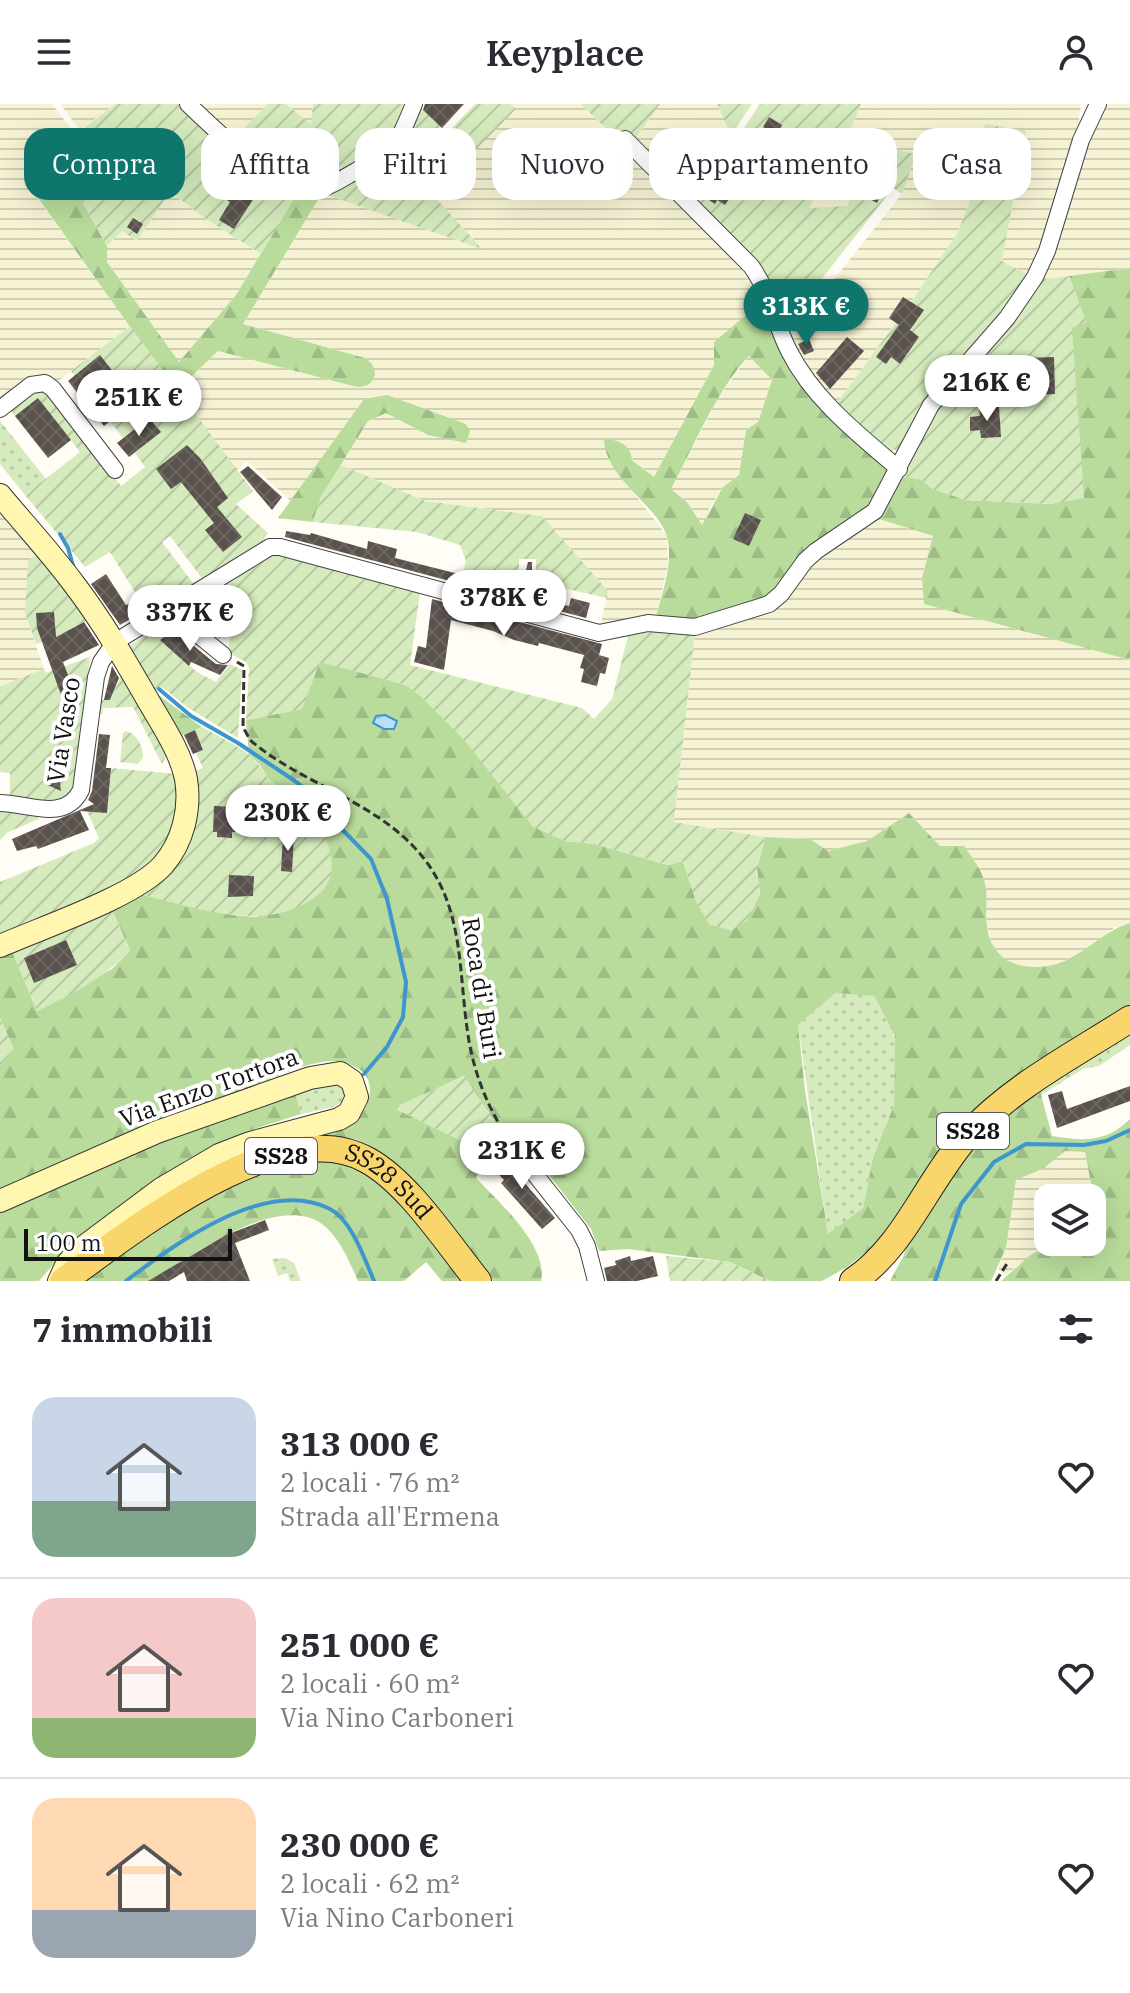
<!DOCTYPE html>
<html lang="it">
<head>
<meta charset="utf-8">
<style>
  :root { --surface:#fff; --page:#f2f2f3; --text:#2b2b33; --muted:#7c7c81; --line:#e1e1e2; --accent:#0f766e }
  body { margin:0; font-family:"IBM Plex Serif",serif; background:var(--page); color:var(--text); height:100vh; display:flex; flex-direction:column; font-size:30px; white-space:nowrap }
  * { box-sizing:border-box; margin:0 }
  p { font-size:26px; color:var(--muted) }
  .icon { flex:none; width:44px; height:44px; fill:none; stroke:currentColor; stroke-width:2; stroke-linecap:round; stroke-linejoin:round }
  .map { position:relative; height:1177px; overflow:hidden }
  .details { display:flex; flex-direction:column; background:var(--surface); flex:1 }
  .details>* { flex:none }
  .hud { position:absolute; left:24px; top:24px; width:1082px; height:72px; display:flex; gap:16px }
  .fabs { position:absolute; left:1034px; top:1080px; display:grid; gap:16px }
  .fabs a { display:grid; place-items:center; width:72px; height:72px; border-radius:16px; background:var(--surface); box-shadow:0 8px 32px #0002; font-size:40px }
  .scale { position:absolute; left:24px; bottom:20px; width:208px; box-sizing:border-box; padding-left:8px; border:4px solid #111; border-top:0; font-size:22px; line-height:28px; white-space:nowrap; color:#111; -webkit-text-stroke:6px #fff; paint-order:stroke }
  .price { position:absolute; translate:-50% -68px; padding:0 18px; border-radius:28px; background:#fff; color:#222; font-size:26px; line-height:52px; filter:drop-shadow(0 2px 4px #0008) }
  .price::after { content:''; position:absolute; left:50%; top:48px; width:24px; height:18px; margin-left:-12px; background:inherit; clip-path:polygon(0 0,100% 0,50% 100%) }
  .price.selected { background:var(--accent); color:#fff }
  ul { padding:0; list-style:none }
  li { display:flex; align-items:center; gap:24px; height:200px; padding:0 32px }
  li+li { border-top:2px solid var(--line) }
  li span { display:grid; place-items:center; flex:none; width:224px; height:160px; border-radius:24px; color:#555 }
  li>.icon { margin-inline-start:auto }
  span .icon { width:96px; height:96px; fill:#fffc; stroke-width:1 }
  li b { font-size:34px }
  h2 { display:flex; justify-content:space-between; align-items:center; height:96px; padding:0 32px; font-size:34px }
  .tag { padding:0 28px; border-radius:24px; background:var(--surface); box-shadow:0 8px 32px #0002; font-size:28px; line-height:72px }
  .tag.selected { background:var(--accent); color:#fff }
  header { display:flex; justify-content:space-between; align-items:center; height:104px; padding:0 32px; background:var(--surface); font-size:36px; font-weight:600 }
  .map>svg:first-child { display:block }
  .farmland { fill:url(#farmland-rules) }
  .grass { fill:url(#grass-dots) }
  .forest { fill:url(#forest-firs); fill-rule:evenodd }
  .garden { fill:url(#garden-furrows) }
  .water { fill:url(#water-waves); stroke:#3f96cf; stroke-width:2 }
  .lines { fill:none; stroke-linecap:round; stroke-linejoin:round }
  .stream { stroke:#3f96cf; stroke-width:4 }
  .building { fill:url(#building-cross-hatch) }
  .street-casing { stroke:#444; stroke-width:18 }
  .secondary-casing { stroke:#333; stroke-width:24 }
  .primary-casing { stroke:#222; stroke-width:28 }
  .path { stroke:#333; stroke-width:3; stroke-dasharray:8 4; stroke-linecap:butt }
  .street { stroke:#fff; stroke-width:16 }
  .secondary { stroke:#fff6b0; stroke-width:22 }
  .primary { stroke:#f9d66b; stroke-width:26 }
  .labels { text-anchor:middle; stroke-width:8; stroke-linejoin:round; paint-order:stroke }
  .shield { fill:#fff; stroke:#585858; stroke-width:2 }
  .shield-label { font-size:22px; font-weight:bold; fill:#111 }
  .street-label { font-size:24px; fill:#111; stroke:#fff }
</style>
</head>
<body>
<header><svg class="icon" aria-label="menu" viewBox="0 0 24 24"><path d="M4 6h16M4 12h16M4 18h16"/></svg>Keyplace<svg class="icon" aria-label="person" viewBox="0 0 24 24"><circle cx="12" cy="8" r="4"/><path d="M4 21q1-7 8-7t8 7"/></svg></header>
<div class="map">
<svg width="1130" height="1177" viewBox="0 0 1130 1177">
  <defs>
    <pattern id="farmland-rules" width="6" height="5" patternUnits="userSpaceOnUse" patternTransform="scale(2)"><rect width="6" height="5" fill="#f6f3d4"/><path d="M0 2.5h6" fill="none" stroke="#d2cfb5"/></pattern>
    <pattern id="grass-dots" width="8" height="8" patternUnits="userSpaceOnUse" patternTransform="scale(2)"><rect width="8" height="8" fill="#d5ebbd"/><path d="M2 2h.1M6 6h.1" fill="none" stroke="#b6c8a1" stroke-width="1.8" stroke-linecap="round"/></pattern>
    <pattern id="forest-firs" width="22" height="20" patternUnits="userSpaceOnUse" patternTransform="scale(2)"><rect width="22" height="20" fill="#b9dc9c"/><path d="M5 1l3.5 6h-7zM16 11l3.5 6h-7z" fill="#9ebc85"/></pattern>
    <pattern id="garden-furrows" width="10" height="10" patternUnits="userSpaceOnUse" patternTransform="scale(2)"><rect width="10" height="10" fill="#d5ebbd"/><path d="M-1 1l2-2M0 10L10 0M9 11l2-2" fill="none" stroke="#b6c8a1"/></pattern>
    <pattern id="water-waves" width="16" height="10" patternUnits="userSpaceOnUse" patternTransform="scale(2)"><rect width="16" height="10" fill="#b9e0f7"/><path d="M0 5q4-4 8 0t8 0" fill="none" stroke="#9ebfd3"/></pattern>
    <pattern id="building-cross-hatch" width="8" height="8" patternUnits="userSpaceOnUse" patternTransform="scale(2)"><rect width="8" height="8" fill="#5a524d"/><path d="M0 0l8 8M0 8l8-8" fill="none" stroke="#6d6662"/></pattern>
  </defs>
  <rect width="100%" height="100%" fill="#fffdf5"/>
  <g class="farmland">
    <path d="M0 0H52L75 30 31 85 130 222 57 278 50 273 35 270 27 273 0 294Z"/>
    <path d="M60 0H115L80 26Z"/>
    <path d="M193 0H268L232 36Z"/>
    <path d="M286 0H313L312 21Z"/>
    <path d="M511 0H581L741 158 764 196 715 238 714 261 654 373 632 355 608 356 667 432 668 461 656 513 600 523 608 487 542 412 425 397 341 361 368 317 386 309 428 331 364 295 291 397 247 357 237 366 176 287 218 247 357 283 365 254 243 220 322 89 480 143 432 90 515 6Z"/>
    <path d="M660 0H717L731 31 689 92 634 37Z"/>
    <path d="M861 0H1081L1077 33 1031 172 1002 157 1026 27 969 99 958 128 944 152 836 300 821 286 788 233 902 90 916 50 877 41 847 102 808 104 848 31Z"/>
    <path d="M1103 0H1130V164L1038 176 1074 64Z"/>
    <path d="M169 87 203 113 261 150 236 191 179 259 107 158V142L122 127 137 136Z"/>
    <path d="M749 252 772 276 758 318 746 327 739 371 723 383 709 405 703 423 687 398 671 385 718 294Z"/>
    <path d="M0 406 37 450 25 509 44 565 0 582Z"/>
    <path d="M876 414 933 432 922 474 925 500 1130 556V819L1114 824 1078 852 1054 860 1032 864 1009 859 993 845 987 822 985 779 976 759 964 742H940L909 709 867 737 828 747 810 735 765 733 674 718 695 529 805 465Z"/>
    <path d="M1065 1047 1085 1048 1096 1107 1092 1110V1094H1048V1138H1052L1005 1171 998 1164 1006 1144 1016 1075 1044 1064Z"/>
  </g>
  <g class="grass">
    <path d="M0 317 46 375 25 391 0 360Z"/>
    <path d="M835 888 874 892 896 932 894 1001 873 1053 863 1104 828 1131 798 921Z"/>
    <path d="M1130 924V941L1099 962 1083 965 1041 991 1039 983Z"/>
    <path d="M336 980 346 986 345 996 333 1003 301 1010 295 989Z"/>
    <path d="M285 1154 294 1159 301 1177H290L287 1169 278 1172 272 1155Z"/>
  </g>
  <g class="forest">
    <path d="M75 30 103 65 79 92 107 142V158L179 258 236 191 296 91 322 89 243 220 365 254C381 264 377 283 357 283L218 247 176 287 31 84Z"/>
    <path d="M1130 164V556L924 500 922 474 933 432 876 414 901 372 920 375 933 385 966 396 1052 400 1072 223 1086 218 1069 172Z"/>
    <path d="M764 196 780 242 892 367 874 401 771 493 698 518 656 513C662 489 674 458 667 433 658 401 605 375 604 335 618 335 631 341 632 356L654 373 714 261V238ZM749 252 772 276 758 318 746 326 739 371 723 383 702 421 687 398 671 385C694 342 716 287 749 252Z"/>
    <path d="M387 291 466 320 470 327 466 339 428 331 386 309 368 317 321 393 313 418 278 414 364 295Z"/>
    <path d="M320 557 406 581 423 594 565 737 595 740 668 761 683 757 696 797 710 820 732 826 760 791 757 765 765 733 810 735 828 747 867 737 909 709 940 742H964C972 753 981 765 985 779 988 793 985 808 987 822 991 858 1023 869 1056 860 1084 852 1102 827 1130 819V905L940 1048 875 1141 847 1163 822 1177H770L730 1158 628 1145 599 1147 591 1125 525 1040 504 1032 464 972 394 1004 487 1049 476 1074C498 1097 549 1143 541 1177H493C461 1137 404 1053 358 1036 341 1031 326 1032 309 1035 321 1032 334 1030 344 1025 363 1016 379 988 364 969 356 961 341 957 330 957 303 959 274 974 249 984 164 1014 82 1051 0 1087V961L14 946 0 914V852L12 847 37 907 112 865 130 846 111 804 139 790 232 811 257 813 329 744 309 707 295 692 270 677 259 660 249 650 246 616 301 605ZM835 889 874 892 895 931 894 1001 873 1053 863 1104 828 1130 805 986 798 921Z"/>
    <path d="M154 588 202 623 179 633Z"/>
    <path d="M1039 983 1052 1032C1083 1037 1106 1039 1130 1015V1177H1001L1028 1153 1052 1138H1092V1110L1096 1106 1085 1048 1065 1047 1044 1064 1016 1076 1006 1144 991 1177H890L904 1151 908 1135 969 1045Z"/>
    <path d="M295 989 301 1010 245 1028 188 1055 72 1139 39 1177H0V1107L194 1022Z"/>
    <path d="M312 1056C333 1056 353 1061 372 1072 398 1087 444 1151 464 1177H442L426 1158 404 1177H358C349 1157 340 1134 322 1120 284 1093 218 1135 185 1155 174 1161 159 1175 148 1177 127 1177 101 1177 80 1177L199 1093 257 1069Z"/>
  </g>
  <g class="garden">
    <path d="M115 0H182L296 91 261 150 203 113 170 87 137 137 122 127 107 142 79 92 103 64 75 31Z"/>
    <path d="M268 0H286L311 20 313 0H409L394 36 336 73 297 83 232 36Z"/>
    <path d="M475 0H511L516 5 432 90 482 145 322 89 397 45 445 31Z"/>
    <path d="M581 0H660L634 37 618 36Z"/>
    <path d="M717 0H752L731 31Z"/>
    <path d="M760 0H861L848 31 809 104 847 102 877 41 916 50 902 90 893 84 784 223 769 181 695 98Z"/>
    <path d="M418 1 442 24 403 36Z"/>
    <path d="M985 20 1026 27 1002 157 1031 172 900 351 894 345 889 350 836 300 916 191 958 128 969 99Z"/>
    <path d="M1069 172 1086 218 1072 224 1084 394 1052 400 966 396 933 385 920 375 901 372 927 317 1038 176Z"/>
    <path d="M130 222 253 387 236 400 268 429 259 442 204 477 170 432 162 438 196 483 174 497 169 485 140 496 110 448 85 463 25 391 80 348 38 294 15 312 10 305 33 286 49 288 121 382 145 363 135 349 160 328 149 314 123 334 71 267Z"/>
    <path d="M341 361 425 397 542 412 608 487 607 494 536 478V455H519V479L513 500 459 483 466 457 460 441 417 428 313 418 321 393Z"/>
    <path d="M279 449 420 488 410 561 582 604 594 615 612 595 629 528 645 524 695 529 674 718 765 733 757 765 760 791 747 817 732 827 709 820 696 797 683 757 669 761 595 740 565 737 533 723 465 637 423 594 406 581 320 558 302 605 246 616 249 564 246 558 227 548 235 512 224 483 269 451Z"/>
    <path d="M37 450 89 515 62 530 36 540 25 509 28 457Z"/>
    <path d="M168 516 177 524 160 536 197 568 216 578 230 560 242 566 238 634 187 603 162 583 154 588 128 543Z"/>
    <path d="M90 553 76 686 55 700 10 695V669L0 668V582L44 565 46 569Z"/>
    <path d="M123 568 167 650 162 660 133 603 103 604 102 610 97 612 99 596H110Z"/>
    <path d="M202 623C218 632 235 640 250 651 258 658 262 667 269 675 275 682 286 686 294 692 317 711 349 762 321 788 305 803 276 813 254 812 215 812 176 799 139 790L153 781 194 668 203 664 196 649 203 645 195 626Z"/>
    <path d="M126 627C137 630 143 642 143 653L138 660 120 658 123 629Z"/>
    <path d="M111 664 177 670 180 701 170 737 137 773 0 832V778L94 739 99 734 87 707 107 708Z"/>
    <path d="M0 703 36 709 39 715 8 728 0 736Z"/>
    <path d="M111 804 130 846C103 875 72 890 37 907L12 847Z"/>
    <path d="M0 914 14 946 0 961Z"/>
    <path d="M464 972 504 1032 487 1049 394 1004Z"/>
    <path d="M666 1152 730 1158 770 1177H670Z"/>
  </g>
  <path class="water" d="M385 611 397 617 394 625H384L373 619 376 612Z"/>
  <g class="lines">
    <g class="stream">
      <path d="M60 430 68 444 74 465"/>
      <path d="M159 585 191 612 238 639 295 677 318 695 333 716 371 755 387 795 406 878 403 913 387 943 364 970"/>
      <path d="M126 1177C175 1140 266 1072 330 1105 351 1115 365 1156 374 1177"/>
      <path d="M935 1177 961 1100 994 1058 1026 1040 1084 1041 1106 1037 1130 1026"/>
    </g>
  </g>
  <g class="building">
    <path d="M425 0H464L442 24 423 6Z"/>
    <path d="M769 13 782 21 777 31 763 23Z"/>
    <path d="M790 38 808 49 790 80 777 73 780 68 775 65Z"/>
    <path d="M721 58 743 73 725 101 717 96 715 100 700 90Z"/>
    <path d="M875 58 886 65 878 81 884 85 877 99 859 89Z"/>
    <path d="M408 60 424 76 408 93 389 74 400 62 403 66Z"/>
    <path d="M234 81 254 94 234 125 219 116 230 98 225 95Z"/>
    <path d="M133 114 143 120 137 130 127 123Z"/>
    <path d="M903 193 924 206 910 226 919 233 900 260 891 253 886 260 876 253 899 221 889 214Z"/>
    <path d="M847 233 864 247 830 285 816 269Z"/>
    <path d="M809 235 814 247 804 251 798 240Z"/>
    <path d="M100 251 136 297 104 322 68 277Z"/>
    <path d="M1054 253 1055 290 1027 291 1025 254Z"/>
    <path d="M38 294 71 336 48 354 15 312Z"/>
    <path d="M999 303 1001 333 981 334 980 326 970 327V313L980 312 979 304Z"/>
    <path d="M149 314 161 328 129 353 117 339Z"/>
    <path d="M187 341 200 354 228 394 217 403 242 433 223 448 205 426 214 419 181 378 171 385 156 365Z"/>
    <path d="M248 362 282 393 272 406 240 368Z"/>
    <path d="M745 409 761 416 749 442 733 435Z"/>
    <path d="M286 427 310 431 311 429 367 445 368 437 397 445 395 454 459 470 457 479 285 433Z"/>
    <path d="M528 458H532V493L569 502 571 494 590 499 586 514 518 496Z"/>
    <path d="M106 470 126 501 170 485 172 490 120 521 91 480Z"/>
    <path d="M220 486 227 495 221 502 229 508 220 534 186 507Z"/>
    <path d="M432 495 602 540 599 551 609 554 605 570 600 569 597 582 581 578 584 565 580 564 584 551 539 539 538 542 514 536 493 527 451 516 444 566 414 558 418 542 426 544Z"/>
    <path d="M54 508 56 533 84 518 99 541 63 558 78 597 65 602 37 524 36 509Z"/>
    <path d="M174 526 216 560 228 561 220 571 191 558 189 562 160 536Z"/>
    <path d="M112 562 119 574 110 596H104Z"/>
    <path d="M195 626 203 646 193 650 184 631Z"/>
    <path d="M99 630 110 631 106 664H111L107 709 80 707 89 726 38 745 36 742 17 747 12 735 94 700 88 696 92 687Z"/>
    <path d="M55 648 66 652 59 671 61 687 43 679Z"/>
    <path d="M214 702 236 703 235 728H232V734L217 733V728H213Z"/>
    <path d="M283 731H294L292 768 281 767Z"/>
    <path d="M229 771 254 772 253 792 228 793Z"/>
    <path d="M66 836 77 861 34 879 24 854Z"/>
    <path d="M1130 982V997L1057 1024 1048 991 1062 987 1067 1005Z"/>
    <path d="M504 1049 524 1074 522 1076 555 1114 542 1125 501 1079 504 1076 490 1061Z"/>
    <path d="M265 1116 269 1126 235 1139 250 1177H187L184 1168 169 1177H148L226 1131Z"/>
    <path d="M630 1152 631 1157 653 1152 658 1172 637 1177H607L604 1164 616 1161 615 1157Z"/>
  </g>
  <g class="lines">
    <defs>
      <g id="street">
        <path d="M188 0C209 20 278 87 305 87 324 88 341 75 356 67 397 43 396 43 414 0"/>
        <path d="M625 35 751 162C770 188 775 220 789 247 813 295 859 331 899 365"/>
        <path d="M0 305 31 281 45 279 53 285 115 366"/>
        <path d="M169 507 223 551"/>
        <path d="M0 699C27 699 65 719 81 686L96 573 101 558 115 538 270 443H280L599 529 648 519 695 523 769 500 781 490 805 457 816 447 875 407 931 301 1007 214 1035 173 1047 147 1081 36 1098 0"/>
        <path d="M511 1040 579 1126 587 1142 596 1177"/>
      </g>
      <g id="secondary">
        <path d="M0 391C25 421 51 449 74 480 103 518 126 558 149 598 163 622 181 649 186 675 191 705 183 738 163 761 134 793 43 823 0 842"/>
        <path d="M0 1097 157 1028 310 974 340 969 352 977 357 993 349 1009 339 1015 250 1039 219 1051 161 1085 78 1147 67 1160 59 1177"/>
      </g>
      <g id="primary">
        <path id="s1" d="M63 1177C131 1129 280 1007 367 1056 408 1078 448 1140 478 1177"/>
        <path d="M853 1177C904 1143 926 1079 966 1033 1011 983 1074 951 1130 915"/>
      </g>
    </defs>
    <use href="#street" class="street-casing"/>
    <use href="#secondary" class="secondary-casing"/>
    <use href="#primary" class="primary-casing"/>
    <g class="path">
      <path d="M237 558 244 562 243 623 250 636C299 678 368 695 413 742 467 798 457 867 469 937 475 970 486 999 504 1028"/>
      <path d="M996 1177 1008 1158"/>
    </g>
    <use href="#street" class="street"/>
    <use href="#secondary" class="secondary"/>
    <use href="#primary" class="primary"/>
  </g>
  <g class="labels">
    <g class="shield">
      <rect x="937" y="1009" width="72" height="36" rx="6"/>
      <rect x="245" y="1034" width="72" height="36" rx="6"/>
    </g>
    <g class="shield-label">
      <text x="973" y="1035">SS28</text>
      <text x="281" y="1060">SS28</text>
    </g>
    <g class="street-label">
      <text transform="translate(64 626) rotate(-81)" y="8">Via Vasco</text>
      <text transform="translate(481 884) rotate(81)" y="8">Roca di' Buri</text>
      <text transform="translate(209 984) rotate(-20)" y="8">Via Enzo Tortora</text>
      <text dy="8" stroke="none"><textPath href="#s1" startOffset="372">SS28 Sud</textPath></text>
    </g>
  </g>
</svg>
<div class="fabs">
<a><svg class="icon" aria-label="layers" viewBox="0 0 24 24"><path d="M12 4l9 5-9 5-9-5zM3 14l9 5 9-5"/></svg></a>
</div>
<div class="scale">100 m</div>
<b class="price selected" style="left:806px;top:243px">313K €</b>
<b class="price" style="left:987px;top:319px">216K €</b>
<b class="price" style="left:139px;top:334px">251K €</b>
<b class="price" style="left:504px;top:534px">378K €</b>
<b class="price" style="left:190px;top:549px">337K €</b>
<b class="price" style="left:288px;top:749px">230K €</b>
<b class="price" style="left:522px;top:1087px">231K €</b>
<div class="hud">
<a class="tag selected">Compra</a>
<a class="tag">Affitta</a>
<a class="tag">Filtri</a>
<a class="tag">Nuovo</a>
<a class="tag">Appartamento</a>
<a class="tag">Casa</a>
</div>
</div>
<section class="details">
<h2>7 immobili<svg class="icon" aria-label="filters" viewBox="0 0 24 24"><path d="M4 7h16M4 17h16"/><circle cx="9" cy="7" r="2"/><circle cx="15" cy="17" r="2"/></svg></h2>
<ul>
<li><span style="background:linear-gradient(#c9d6e8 65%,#7fa58c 0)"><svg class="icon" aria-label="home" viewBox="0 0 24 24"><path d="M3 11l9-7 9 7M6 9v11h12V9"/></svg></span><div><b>313 000 €</b><p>2 locali · 76 m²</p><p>Strada all'Ermena</p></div><svg class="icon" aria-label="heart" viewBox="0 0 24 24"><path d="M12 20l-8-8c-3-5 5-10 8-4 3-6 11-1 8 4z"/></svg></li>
<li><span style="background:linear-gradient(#f6c9c9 75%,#8fb573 0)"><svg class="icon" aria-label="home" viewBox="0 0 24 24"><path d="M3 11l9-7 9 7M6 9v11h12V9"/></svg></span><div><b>251 000 €</b><p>2 locali · 60 m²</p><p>Via Nino Carboneri</p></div><svg class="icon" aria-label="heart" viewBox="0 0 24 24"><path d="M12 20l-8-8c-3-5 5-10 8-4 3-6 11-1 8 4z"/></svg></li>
<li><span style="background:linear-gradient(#ffd9b3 70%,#9aa5b1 0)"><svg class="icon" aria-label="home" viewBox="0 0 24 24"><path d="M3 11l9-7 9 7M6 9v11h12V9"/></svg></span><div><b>230 000 €</b><p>2 locali · 62 m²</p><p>Via Nino Carboneri</p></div><svg class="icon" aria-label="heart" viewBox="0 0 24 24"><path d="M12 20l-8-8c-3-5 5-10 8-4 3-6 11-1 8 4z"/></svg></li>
</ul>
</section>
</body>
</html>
